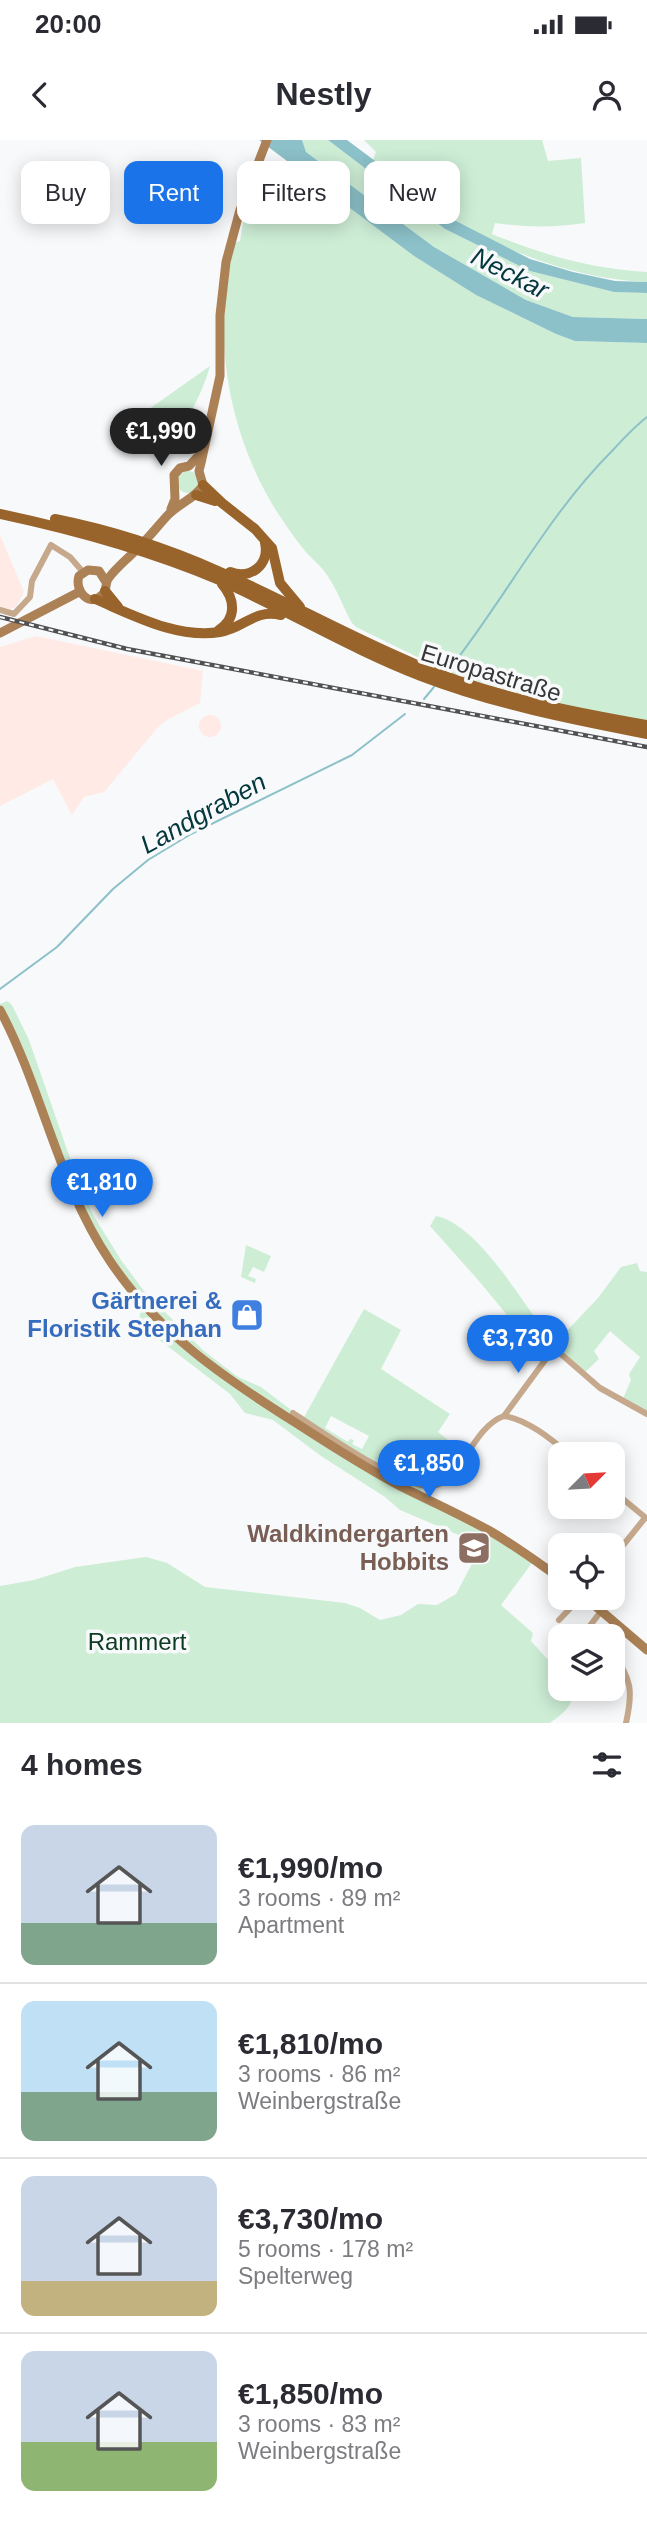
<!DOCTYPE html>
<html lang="en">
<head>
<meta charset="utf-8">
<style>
  :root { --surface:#fff; --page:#f7f7f7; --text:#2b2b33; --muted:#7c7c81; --line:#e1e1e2; --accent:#1a73e8 }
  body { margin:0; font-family:Arial,sans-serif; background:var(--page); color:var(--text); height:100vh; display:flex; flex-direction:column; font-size:26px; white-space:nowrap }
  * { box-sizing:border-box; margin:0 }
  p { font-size:23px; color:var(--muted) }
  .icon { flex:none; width:38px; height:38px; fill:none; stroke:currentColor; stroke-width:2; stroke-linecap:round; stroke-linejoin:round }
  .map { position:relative; height:1583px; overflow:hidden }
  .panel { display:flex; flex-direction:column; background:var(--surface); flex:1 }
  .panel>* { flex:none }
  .banner { position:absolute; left:21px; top:21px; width:606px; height:63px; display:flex; gap:14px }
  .needle { width:46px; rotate:66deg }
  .fabs { position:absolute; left:548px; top:1302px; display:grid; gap:14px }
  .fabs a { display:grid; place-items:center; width:77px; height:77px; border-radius:14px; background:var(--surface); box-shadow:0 4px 18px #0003; font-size:35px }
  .price { position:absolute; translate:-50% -60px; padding:0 16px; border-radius:24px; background:var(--accent); color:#fff; font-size:23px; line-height:46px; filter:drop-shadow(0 2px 4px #0008) }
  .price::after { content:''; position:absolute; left:50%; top:42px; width:21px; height:16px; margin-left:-10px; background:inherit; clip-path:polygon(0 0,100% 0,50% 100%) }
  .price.on { background:#222; color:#fff }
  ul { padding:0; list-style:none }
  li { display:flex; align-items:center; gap:21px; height:175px; padding:0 21px }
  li+li { border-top:2px solid var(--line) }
  li span { display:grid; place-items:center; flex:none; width:196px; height:140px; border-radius:14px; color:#555 }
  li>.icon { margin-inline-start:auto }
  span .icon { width:84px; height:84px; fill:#fffc; stroke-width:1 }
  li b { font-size:30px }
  h2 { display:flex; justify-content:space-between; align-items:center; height:84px; padding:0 21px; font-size:30px }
  .chip { padding:0 24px; border-radius:14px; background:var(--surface); box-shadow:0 4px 18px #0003; font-size:24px; line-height:63px }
  .chip.on { background:var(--accent); color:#fff }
  .status { display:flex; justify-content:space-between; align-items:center; height:49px; padding:0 35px; background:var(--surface); direction:ltr }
  .status svg { height:19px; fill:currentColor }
  header { display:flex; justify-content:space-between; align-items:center; height:91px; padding:0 21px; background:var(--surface); font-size:32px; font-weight:700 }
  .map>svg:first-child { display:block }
  .industrial { fill:#ffeae5 }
  .green { fill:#cdedd5; fill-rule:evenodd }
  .water { fill:#8cc1c9 }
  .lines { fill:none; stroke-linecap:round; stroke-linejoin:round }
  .stream { stroke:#8cc1c9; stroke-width:2 }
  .street { stroke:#c6a98c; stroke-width:6 }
  .secondary { stroke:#ac8156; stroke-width:9 }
  .primary { stroke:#98642b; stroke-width:10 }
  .rail-casing { stroke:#515152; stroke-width:4.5 }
  .rail { stroke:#f8f9fb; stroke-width:2; stroke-dasharray:5; stroke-linecap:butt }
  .labels { text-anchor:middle; stroke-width:7; stroke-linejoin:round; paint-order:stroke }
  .street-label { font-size:24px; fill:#373738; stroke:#f8f9fb }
  .shop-label { font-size:24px; font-weight:bold; fill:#366cbe; stroke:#f8f9fb; text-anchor:end }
  .education-label { font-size:24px; font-weight:bold; fill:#785e54; stroke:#f8f9fb; text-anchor:end }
  .park-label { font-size:24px; fill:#0d3b20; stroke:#f8f9fb }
  .water-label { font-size:26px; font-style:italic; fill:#03373e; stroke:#f8f9fb }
</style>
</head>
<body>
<div class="status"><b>20:00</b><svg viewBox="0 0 49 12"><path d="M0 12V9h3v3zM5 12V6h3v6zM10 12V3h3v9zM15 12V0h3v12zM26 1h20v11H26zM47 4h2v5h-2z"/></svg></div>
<header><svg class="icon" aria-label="back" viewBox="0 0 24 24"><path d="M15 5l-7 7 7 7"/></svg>Nestly<svg class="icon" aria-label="person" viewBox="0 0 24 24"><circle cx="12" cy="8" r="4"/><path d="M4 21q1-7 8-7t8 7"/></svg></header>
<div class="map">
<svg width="647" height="1583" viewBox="0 0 647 1583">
  <rect width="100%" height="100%" fill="#f8f9fb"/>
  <g class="industrial">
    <path d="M0 395 24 452 16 467 6 470 0 468Z"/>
    <path d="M36 496 203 531 200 563 165 581 158 587 104 652 84 657 72 675 53 639 0 666V507Z"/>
    <circle cx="210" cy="586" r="11"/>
  </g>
  <g class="green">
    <path d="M302 0H328L445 89 530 131 614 152 647 153V179L573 177 526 160 434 107 306 12Z"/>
    <path d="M364 0H542L548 21 581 18 585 83C553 88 526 87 495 83L492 94C546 116 589 128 647 132V142C578 139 514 115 455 81 426 64 400 40 373 20L376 12Z"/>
    <path d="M267 26 287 42 298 29 414 116 476 155 556 194 575 201 647 203V581L558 564 452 534 356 487 352 483C343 467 337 449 327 435 321 426 312 419 305 411 295 399 286 385 277 372 228 294 210 192 234 103L240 101 244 76 250 74Z"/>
    <path d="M210 226C201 259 181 290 163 320L147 309 128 284Z"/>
    <circle cx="188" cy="342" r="11"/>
    <path d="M7 861 12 865 29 900 80 1047 95 1078 121 1120 144 1151 204 1211 238 1237 261 1247 303 1279 364 1169 401 1190 381 1229 450 1274 438 1292 467 1315 449 1338 423 1346 419 1355 534 1420 501 1465 533 1493 531 1501 560 1533V1549H573C574 1566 563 1574 550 1583H0V1446L34 1440 75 1427 146 1417 167 1423 205 1447 345 1463 360 1468 380 1480 401 1475 418 1464 437 1465 456 1454 482 1405 400 1370 385 1357 321 1316 273 1280 245 1273 230 1254 170 1208 155 1197 137 1192 142 1163 93 1094 0 870V864ZM331 1276 369 1296 362 1309 352 1304 354 1300 350 1299 348 1302 325 1288Z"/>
    <path d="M436 1076C473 1083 513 1147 534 1176L521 1192 479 1141 430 1086Z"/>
    <path d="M246 1105 271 1116 264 1132 253 1127 248 1136 256 1139 255 1143 241 1137Z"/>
    <path d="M637 1123 640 1131 647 1132V1274L622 1261 631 1240 629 1234 640 1217 610 1191 594 1211 599 1219 583 1234 554 1208 562 1196 598 1158 621 1127Z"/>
  </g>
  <g class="water">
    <path d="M259 0H302L306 12 434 107 526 160 573 177 647 179V203L575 201 556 194 476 155 414 116Z"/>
    <path d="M328 0H347L454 80 530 119 573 132 615 141 647 142V153L614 152 530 131 445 89Z"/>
  </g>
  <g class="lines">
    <g class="stream">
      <path d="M448 531C505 459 547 376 612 311 623 299 634 287 647 277"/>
      <path d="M424 559 434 547"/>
      <path d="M0 849 57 807 113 749 148 720 191 694 352 615 405 574"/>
    </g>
    <g class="street">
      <path d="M0 470 14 474 30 457 32 441 51 405 70 417 83 432"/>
      <path d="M293 1273C319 1290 405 1350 432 1346 443 1345 451 1337 458 1328 470 1311 483 1283 504 1276 527 1279 552 1300 569 1314"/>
      <path d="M504 1276 554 1208 600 1248 647 1274"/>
      <path d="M612 1350 646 1378"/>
      <path d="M612 1419 645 1378"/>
      <path d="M559 1480 580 1458"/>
      <path d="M591 1485 600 1496"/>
      <path d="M582 1496 602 1470"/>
      <path d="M612 1513C632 1538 633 1552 626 1583"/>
    </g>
    <g class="secondary">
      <path d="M171 369 175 359 174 335 180 328 189 326 202 312"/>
      <path d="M106 442 99 431 88 430 79 436C74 451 90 469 103 454 107 450 105 444 108 439 115 429 125 421 134 412 146 401 156 388 167 376 178 364 197 357 203 345L199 331 201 323 220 236V175L226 122 240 70 267 0"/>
      <path d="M0 493 79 452"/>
      <path d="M0 870C43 951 58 1044 110 1121 159 1194 223 1237 296 1283 330 1305 364 1327 400 1346 430 1361 461 1375 490 1391 514 1405 537 1422 560 1438"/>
      <path d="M586 1458 647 1510"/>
    </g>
    <g class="primary">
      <path d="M203 345 222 363 255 389 272 408 280 443 300 467"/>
      <path d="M196 355 215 361"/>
      <path d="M0 374C75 390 148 410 219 440 287 470 351 509 421 536 494 564 570 579 647 594"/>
      <path d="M55 379C110 390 166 408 218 431 285 460 348 496 415 524 489 556 568 571 647 585"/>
      <path d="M230 432C250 440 270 425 265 403"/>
      <path d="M105 451 118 467"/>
      <path d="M95 459C133 475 177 499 220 492 245 488 253 469 281 475"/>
      <path d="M219 490C237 478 235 459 222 444"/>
    </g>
    <defs>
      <path id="rail" d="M0 477 127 509 647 607"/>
    </defs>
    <use href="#rail" class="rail-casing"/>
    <use href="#rail" class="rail"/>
  </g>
  <defs>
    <symbol id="shop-square" viewBox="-11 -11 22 22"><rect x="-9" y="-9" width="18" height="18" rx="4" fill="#3f7fe0" stroke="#f8f9fb"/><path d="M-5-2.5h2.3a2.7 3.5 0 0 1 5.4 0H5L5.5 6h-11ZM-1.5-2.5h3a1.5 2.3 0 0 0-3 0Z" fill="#fff"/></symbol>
    <symbol id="school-square" viewBox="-11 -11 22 22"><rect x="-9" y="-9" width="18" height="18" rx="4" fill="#8d6e63" stroke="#f8f9fb"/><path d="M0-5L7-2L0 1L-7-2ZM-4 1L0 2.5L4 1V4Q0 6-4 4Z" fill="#fff"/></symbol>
  </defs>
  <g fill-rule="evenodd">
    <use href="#shop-square" x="228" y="1156" width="38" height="38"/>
    <use href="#school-square" x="455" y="1389" width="38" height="38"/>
  </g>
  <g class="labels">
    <g class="street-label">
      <text transform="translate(491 533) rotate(17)" y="8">Europastraße</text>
    </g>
    <g class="shop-label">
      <text x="222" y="1169">Gärtnerei &amp;<tspan x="222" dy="28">Floristik Stephan</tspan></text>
    </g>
    <g class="education-label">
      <text x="449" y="1402">Waldkindergarten<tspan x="449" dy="28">Hobbits</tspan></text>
    </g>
    <g class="park-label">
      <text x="137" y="1510">Rammert</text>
    </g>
    <g class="water-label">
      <text transform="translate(510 133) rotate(27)" y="9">Neckar</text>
      <text transform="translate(203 673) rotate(-29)" y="9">Landgraben</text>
    </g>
  </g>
</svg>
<div class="fabs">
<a><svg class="needle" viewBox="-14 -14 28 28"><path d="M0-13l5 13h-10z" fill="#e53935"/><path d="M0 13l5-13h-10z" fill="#7c7c81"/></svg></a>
<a><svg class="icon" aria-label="locate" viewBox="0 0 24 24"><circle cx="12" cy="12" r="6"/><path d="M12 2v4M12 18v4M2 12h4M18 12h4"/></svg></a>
<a><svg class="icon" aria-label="layers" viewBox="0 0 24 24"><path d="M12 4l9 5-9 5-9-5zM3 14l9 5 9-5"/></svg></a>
</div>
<b class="price on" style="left:161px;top:328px">€1,990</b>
<b class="price" style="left:102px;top:1079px">€1,810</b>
<b class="price" style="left:518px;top:1235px">€3,730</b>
<b class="price" style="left:429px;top:1360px">€1,850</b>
<div class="banner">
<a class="chip">Buy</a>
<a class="chip on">Rent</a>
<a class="chip">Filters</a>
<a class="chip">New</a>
</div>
</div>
<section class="panel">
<h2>4 homes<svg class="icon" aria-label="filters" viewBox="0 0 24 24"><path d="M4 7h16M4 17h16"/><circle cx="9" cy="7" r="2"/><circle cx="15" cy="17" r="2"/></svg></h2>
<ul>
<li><span style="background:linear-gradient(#c9d6e8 70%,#7fa58c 0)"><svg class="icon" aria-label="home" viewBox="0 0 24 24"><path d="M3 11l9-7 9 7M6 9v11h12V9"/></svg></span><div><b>€1,990/mo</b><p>3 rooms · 89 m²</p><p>Apartment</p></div></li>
<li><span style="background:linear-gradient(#bfe0f5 65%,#7fa58c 0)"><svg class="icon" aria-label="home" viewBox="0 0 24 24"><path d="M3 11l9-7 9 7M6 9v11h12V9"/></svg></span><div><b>€1,810/mo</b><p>3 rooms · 86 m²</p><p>Weinbergstraße</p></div></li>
<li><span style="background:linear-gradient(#c9d6e8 75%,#c2b280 0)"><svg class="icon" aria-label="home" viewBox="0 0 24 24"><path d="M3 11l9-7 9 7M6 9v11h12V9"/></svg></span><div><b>€3,730/mo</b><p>5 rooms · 178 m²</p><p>Spelterweg</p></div></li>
<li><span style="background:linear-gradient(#c9d6e8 65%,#8fb573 0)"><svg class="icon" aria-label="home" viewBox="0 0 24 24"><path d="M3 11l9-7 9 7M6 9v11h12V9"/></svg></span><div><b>€1,850/mo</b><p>3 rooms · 83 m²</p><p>Weinbergstraße</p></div></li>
</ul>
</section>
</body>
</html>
